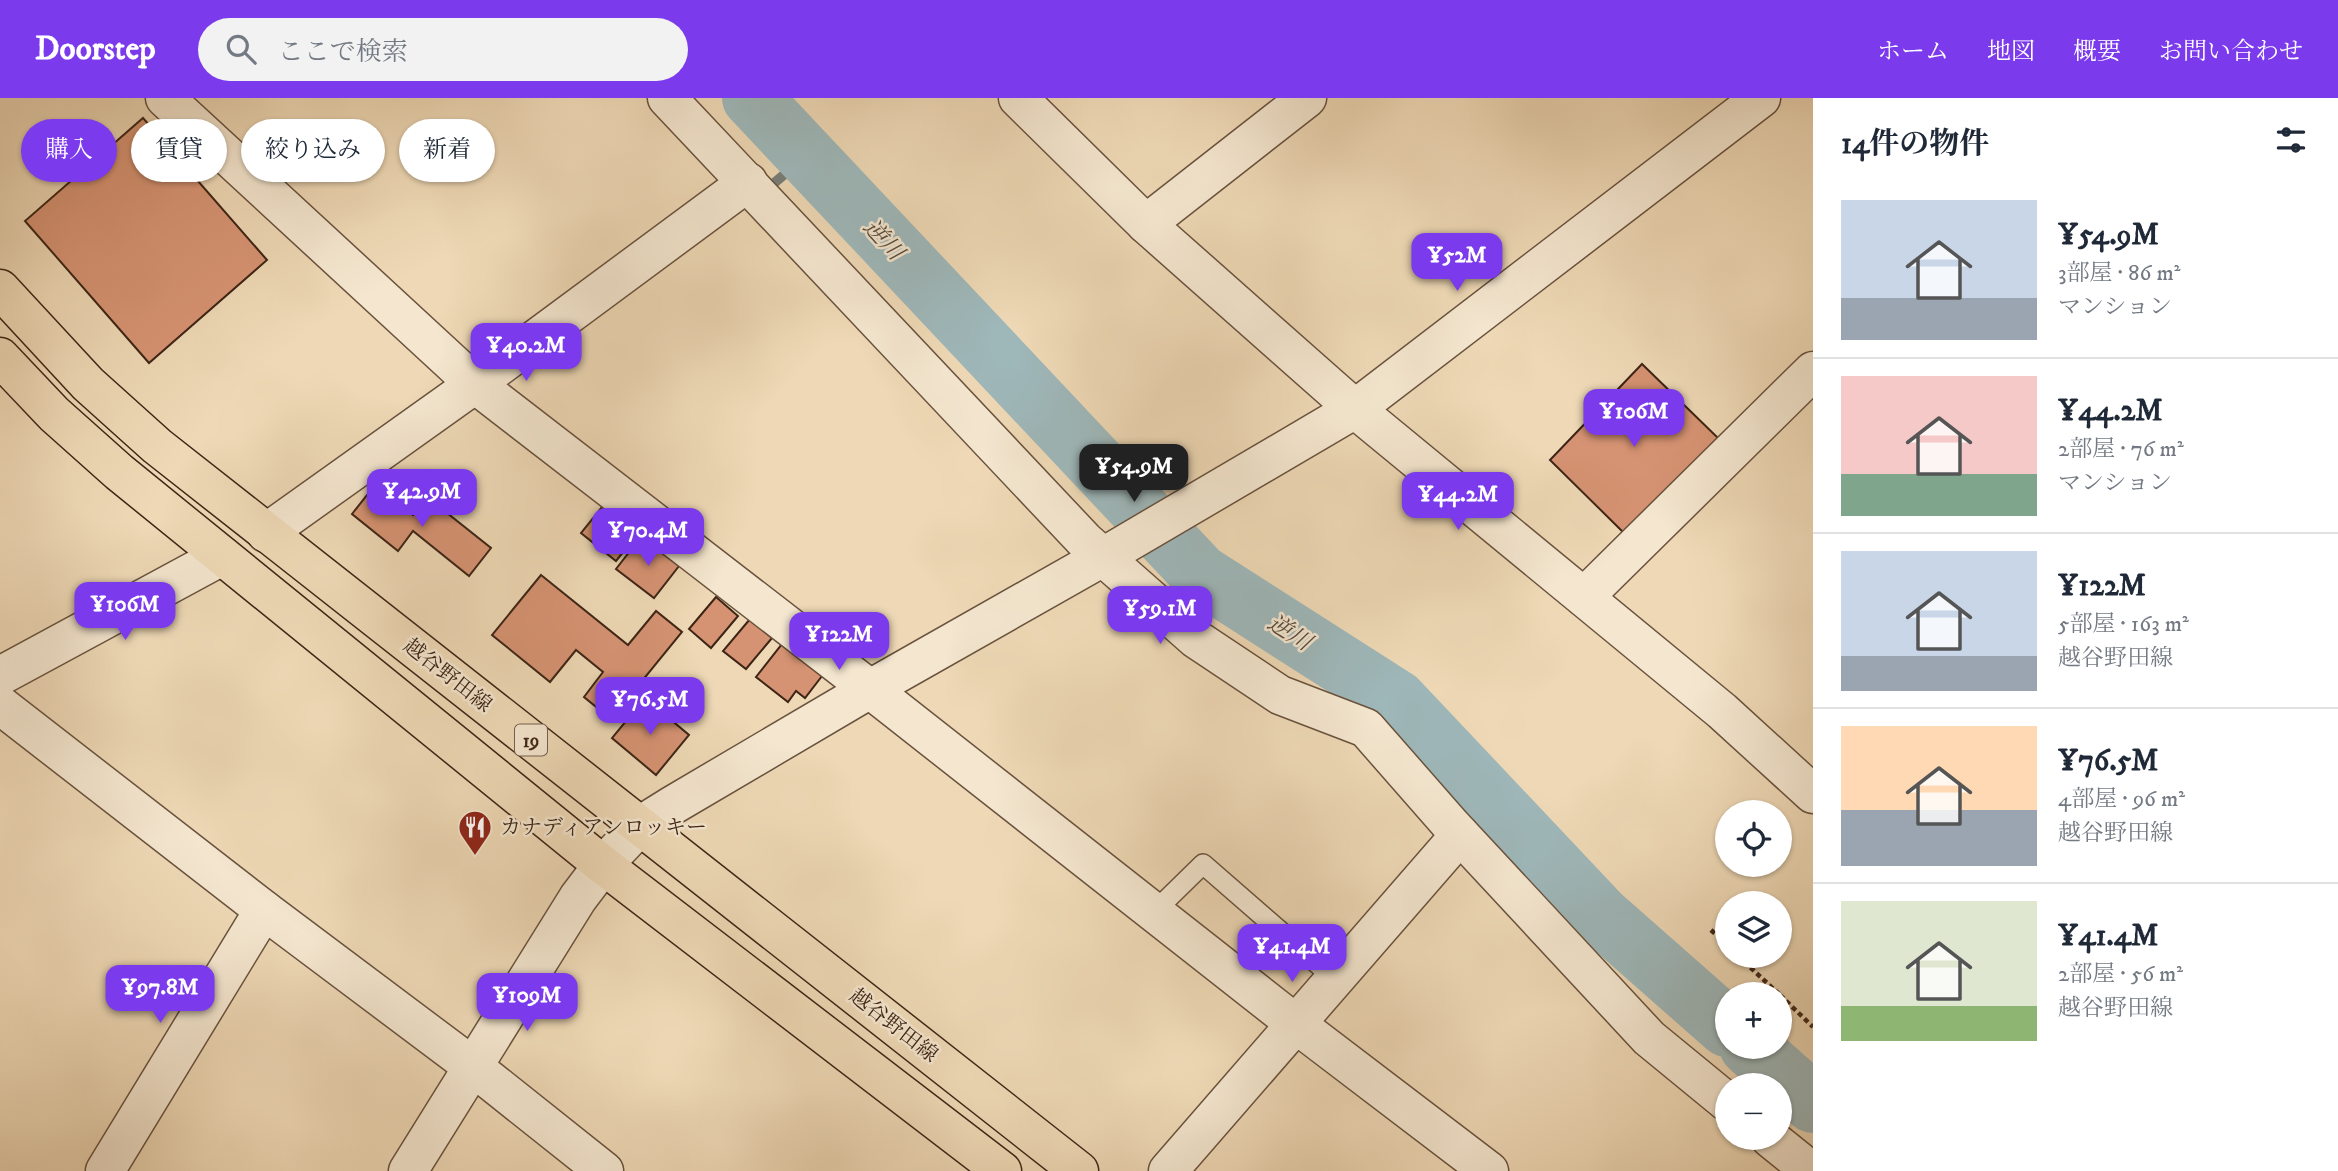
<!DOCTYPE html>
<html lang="ja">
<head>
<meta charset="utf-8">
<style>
  :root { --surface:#fff; --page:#f2f2f3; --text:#1f2937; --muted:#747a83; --line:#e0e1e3; --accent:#7c3aed }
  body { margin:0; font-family:"IM FELL DW Pica","Noto Serif JP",serif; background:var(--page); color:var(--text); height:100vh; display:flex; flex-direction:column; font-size:26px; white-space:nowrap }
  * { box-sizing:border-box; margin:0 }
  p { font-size:23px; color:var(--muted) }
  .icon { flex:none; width:38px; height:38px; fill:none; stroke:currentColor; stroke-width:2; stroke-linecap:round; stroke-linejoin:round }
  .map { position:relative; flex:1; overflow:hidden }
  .sheet { display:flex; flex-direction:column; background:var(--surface); width:525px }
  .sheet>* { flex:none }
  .guide { position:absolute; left:21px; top:21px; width:665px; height:63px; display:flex; gap:14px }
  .controls { position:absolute; left:1715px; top:702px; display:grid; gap:14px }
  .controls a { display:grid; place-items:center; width:77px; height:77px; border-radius:50%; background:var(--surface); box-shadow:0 2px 5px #0004; font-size:35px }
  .price { position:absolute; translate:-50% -60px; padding:0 16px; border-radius:14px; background:var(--accent); color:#fff; font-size:23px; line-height:46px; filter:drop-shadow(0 2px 4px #0008) }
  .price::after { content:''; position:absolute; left:50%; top:42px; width:21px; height:16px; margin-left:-10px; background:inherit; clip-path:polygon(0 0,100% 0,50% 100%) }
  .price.selected { background:#222; color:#fff }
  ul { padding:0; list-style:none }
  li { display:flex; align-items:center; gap:21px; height:175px; padding:0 28px }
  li+li { border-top:2px solid var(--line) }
  li span { display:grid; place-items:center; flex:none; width:196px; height:140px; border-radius:0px; color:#555 }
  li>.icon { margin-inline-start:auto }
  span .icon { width:84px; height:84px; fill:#fffc; stroke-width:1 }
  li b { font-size:30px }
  h2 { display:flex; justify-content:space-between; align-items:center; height:84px; padding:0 28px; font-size:30px }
  .tag { padding:0 24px; border-radius:32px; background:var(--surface); box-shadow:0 2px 5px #0004; font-size:24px; line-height:63px }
  .tag.selected { background:var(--accent); color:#fff }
  header { display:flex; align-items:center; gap:42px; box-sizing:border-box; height:98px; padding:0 35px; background:var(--accent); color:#fff }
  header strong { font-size:33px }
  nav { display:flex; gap:38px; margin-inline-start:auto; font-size:24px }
  .search { width:490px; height:63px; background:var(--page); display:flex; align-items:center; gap:18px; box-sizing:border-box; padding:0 24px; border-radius:38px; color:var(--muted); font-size:26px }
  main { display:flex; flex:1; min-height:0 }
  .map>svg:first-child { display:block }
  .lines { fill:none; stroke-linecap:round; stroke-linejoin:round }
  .stream { stroke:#777d78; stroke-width:10 }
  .river { stroke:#9eb7b9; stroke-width:60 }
  .building { fill:#d69373; stroke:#3d2516; stroke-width:2 }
  .service-casing { stroke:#69523e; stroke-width:22 }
  .minor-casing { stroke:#69523e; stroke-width:41 }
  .tertiary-casing { stroke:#69523e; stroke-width:41 }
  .primary-casing { stroke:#3d2516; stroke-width:41 }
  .path { stroke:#3d2516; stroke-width:4.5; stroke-dasharray:5 3.5; stroke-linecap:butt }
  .service { stroke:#f4e6cf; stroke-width:19 }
  .minor { stroke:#f4e6cf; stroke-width:38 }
  .tertiary { stroke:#f4e6cf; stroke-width:38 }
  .primary { stroke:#eed8b5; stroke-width:38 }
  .labels { text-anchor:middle; stroke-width:5; stroke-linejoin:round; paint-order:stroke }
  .shield { fill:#f4e6cf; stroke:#745f4e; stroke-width:2 }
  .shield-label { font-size:19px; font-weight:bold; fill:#3d2516 }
  .street-label { font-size:21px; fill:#3d2516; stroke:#f4e6cf }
  .poi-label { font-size:21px; fill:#3d2516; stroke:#f4e6cf; text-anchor:start }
  .water-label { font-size:23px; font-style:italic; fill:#554a3f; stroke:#f4e6cf }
</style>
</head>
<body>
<header>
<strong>Doorstep</strong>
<div class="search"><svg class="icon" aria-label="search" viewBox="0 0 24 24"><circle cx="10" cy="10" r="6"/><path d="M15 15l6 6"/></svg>ここで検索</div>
<nav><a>ホーム</a><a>地図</a><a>概要</a><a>お問い合わせ</a></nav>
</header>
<main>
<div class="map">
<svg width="1813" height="1073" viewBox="0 0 1813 1073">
  <rect width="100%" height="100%" fill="#eed8b5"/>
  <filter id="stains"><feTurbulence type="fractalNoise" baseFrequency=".00286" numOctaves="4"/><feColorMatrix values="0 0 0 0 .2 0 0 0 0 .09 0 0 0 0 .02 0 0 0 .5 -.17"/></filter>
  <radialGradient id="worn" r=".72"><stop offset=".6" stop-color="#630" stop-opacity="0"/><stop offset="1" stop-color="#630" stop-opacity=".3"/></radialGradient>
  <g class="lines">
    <path class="stream" d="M773 86 806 58"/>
    <g class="river">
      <path d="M752 0 1200 476 1397 602 1601 818 1727 929"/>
      <path d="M1749 948 1813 1005"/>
    </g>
  </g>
  <g class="building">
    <path d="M143 20 267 162 149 265 25 123Z"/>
    <path d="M1642 266 1718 340 1625 436 1550 362Z"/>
    <path d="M375 387 413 417 427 399 491 450 469 478 413 433 398 453 352 416Z"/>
    <path d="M602 409 637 437 616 463 581 435Z"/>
    <path d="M641 439 679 468 654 500 616 471Z"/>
    <path d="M541 477 628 547 656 513 682 534 611 621 584 599 603 574 576 552 550 584 492 537Z"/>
    <path d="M716 499 738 518 711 550 689 531Z"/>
    <path d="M750 521 772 540 746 571 723 553Z"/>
    <path d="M782 546 822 578 805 600 796 593 788 604 756 579Z"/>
    <path d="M645 600 689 637 656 677 612 640Z"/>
  </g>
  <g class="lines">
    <defs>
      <path id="service" d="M1155 813 1203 766 1335 881"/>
      <g id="minor">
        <path d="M165 0 475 286 870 591 1296 926 1489 1073"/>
        <path d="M667 0 1085 443 1196 541 1280 597 1366 630 1451 727 1649 940 1727 1004"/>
        <path d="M1018 0 1146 126 1355 311 1722 613 1813 696"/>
        <path d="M1146 126 1307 0"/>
        <path d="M266 435 475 286 748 84"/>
        <path d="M1584 499 1813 273"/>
        <path d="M0 607 264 812 472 968 604 1073"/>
        <path d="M1770 1040 1811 1073"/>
        <path d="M105 1073 264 812"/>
        <path d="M1168 1073 1460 737"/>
      </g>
      <g id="tertiary">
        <path d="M0 578 222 458"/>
        <path d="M408 1073 578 800 603 767 641 727 673 707 870 591 1103 459 1355 311 1761 0"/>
      </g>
      <g id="primary">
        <path d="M0 191 88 286 157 348 1079 1073"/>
        <path d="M0 259 54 316 119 374 603 767 1002 1073"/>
      </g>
    </defs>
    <use href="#service" class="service-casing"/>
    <use href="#minor" class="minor-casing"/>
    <use href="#tertiary" class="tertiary-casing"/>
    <use href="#primary" class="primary-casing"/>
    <g class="path">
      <path d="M1711 832 1727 847"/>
      <path d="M1738 858 1779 896"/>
      <path d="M1780 897 1813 929"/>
    </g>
    <use href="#service" class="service"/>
    <use href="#minor" class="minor"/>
    <use href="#tertiary" class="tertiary"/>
    <use href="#primary" class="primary"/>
  </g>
  <defs>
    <symbol id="restaurant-pin" viewBox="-11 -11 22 30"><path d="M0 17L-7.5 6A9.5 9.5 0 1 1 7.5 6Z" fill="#8f2418" stroke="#f4e6cf"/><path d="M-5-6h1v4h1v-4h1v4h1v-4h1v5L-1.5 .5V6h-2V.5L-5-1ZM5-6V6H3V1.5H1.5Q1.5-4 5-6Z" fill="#fff"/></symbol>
  </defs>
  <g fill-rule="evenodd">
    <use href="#restaurant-pin" x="456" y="710" width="38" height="52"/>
  </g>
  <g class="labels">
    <rect class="shield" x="515" y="626.5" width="32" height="31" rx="5"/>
    <g class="shield-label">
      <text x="531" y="649">19</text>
    </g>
    <g class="street-label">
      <text transform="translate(448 577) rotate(38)" y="7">越谷野田線</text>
      <text transform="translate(894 927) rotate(38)" y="7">越谷野田線</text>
    </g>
    <g class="poi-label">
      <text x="500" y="736">カナディアンロッキー</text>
    </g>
    <g class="water-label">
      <text transform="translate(884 141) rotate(47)" y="8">逆川</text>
      <text transform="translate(1290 534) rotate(32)" y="8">逆川</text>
    </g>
  </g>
  <rect width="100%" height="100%" filter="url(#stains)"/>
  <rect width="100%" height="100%" fill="url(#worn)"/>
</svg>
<div class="controls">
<a><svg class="icon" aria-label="locate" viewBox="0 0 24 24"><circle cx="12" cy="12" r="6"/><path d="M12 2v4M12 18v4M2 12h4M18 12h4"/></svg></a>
<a><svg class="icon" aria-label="layers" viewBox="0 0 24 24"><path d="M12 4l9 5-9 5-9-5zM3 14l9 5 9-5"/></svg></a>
<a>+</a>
<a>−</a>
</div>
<b class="price" style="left:1457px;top:195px">¥52M</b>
<b class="price" style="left:526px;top:285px">¥40.2M</b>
<b class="price" style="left:1634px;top:351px">¥106M</b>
<b class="price selected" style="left:1134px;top:406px">¥54.9M</b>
<b class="price" style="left:422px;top:431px">¥42.9M</b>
<b class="price" style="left:1458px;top:434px">¥44.2M</b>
<b class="price" style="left:648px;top:470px">¥70.4M</b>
<b class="price" style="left:125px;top:544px">¥106M</b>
<b class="price" style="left:1160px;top:548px">¥59.1M</b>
<b class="price" style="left:839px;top:574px">¥122M</b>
<b class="price" style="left:650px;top:639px">¥76.5M</b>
<b class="price" style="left:1292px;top:886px">¥41.4M</b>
<b class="price" style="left:160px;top:927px">¥97.8M</b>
<b class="price" style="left:527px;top:935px">¥109M</b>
<div class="guide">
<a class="tag selected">購入</a>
<a class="tag">賃貸</a>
<a class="tag">絞り込み</a>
<a class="tag">新着</a>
</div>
</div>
<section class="sheet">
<h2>14件の物件<svg class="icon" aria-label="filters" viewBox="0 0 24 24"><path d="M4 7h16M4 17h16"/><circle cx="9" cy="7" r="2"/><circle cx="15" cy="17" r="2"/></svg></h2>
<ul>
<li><span style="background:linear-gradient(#c9d6e8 70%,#9aa5b1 0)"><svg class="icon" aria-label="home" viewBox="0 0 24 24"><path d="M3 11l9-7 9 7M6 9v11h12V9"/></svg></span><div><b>¥54.9M</b><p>3部屋 · 86 m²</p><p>マンション</p></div></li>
<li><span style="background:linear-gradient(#f6c9c9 70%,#7fa58c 0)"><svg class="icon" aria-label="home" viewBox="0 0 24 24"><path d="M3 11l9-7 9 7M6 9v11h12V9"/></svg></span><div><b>¥44.2M</b><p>2部屋 · 76 m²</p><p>マンション</p></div></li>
<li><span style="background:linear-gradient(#c9d6e8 75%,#9aa5b1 0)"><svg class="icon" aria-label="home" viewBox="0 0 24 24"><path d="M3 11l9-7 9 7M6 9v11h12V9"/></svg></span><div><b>¥122M</b><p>5部屋 · 163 m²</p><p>越谷野田線</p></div></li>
<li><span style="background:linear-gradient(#ffd9b3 60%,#9aa5b1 0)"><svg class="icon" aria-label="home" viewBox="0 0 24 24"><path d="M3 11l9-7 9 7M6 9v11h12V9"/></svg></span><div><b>¥76.5M</b><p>4部屋 · 96 m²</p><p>越谷野田線</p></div></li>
<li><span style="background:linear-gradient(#dfe7d0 75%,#8fb573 0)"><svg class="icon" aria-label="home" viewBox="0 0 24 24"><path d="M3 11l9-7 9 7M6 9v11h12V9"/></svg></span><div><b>¥41.4M</b><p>2部屋 · 56 m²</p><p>越谷野田線</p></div></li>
</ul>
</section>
</main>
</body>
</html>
